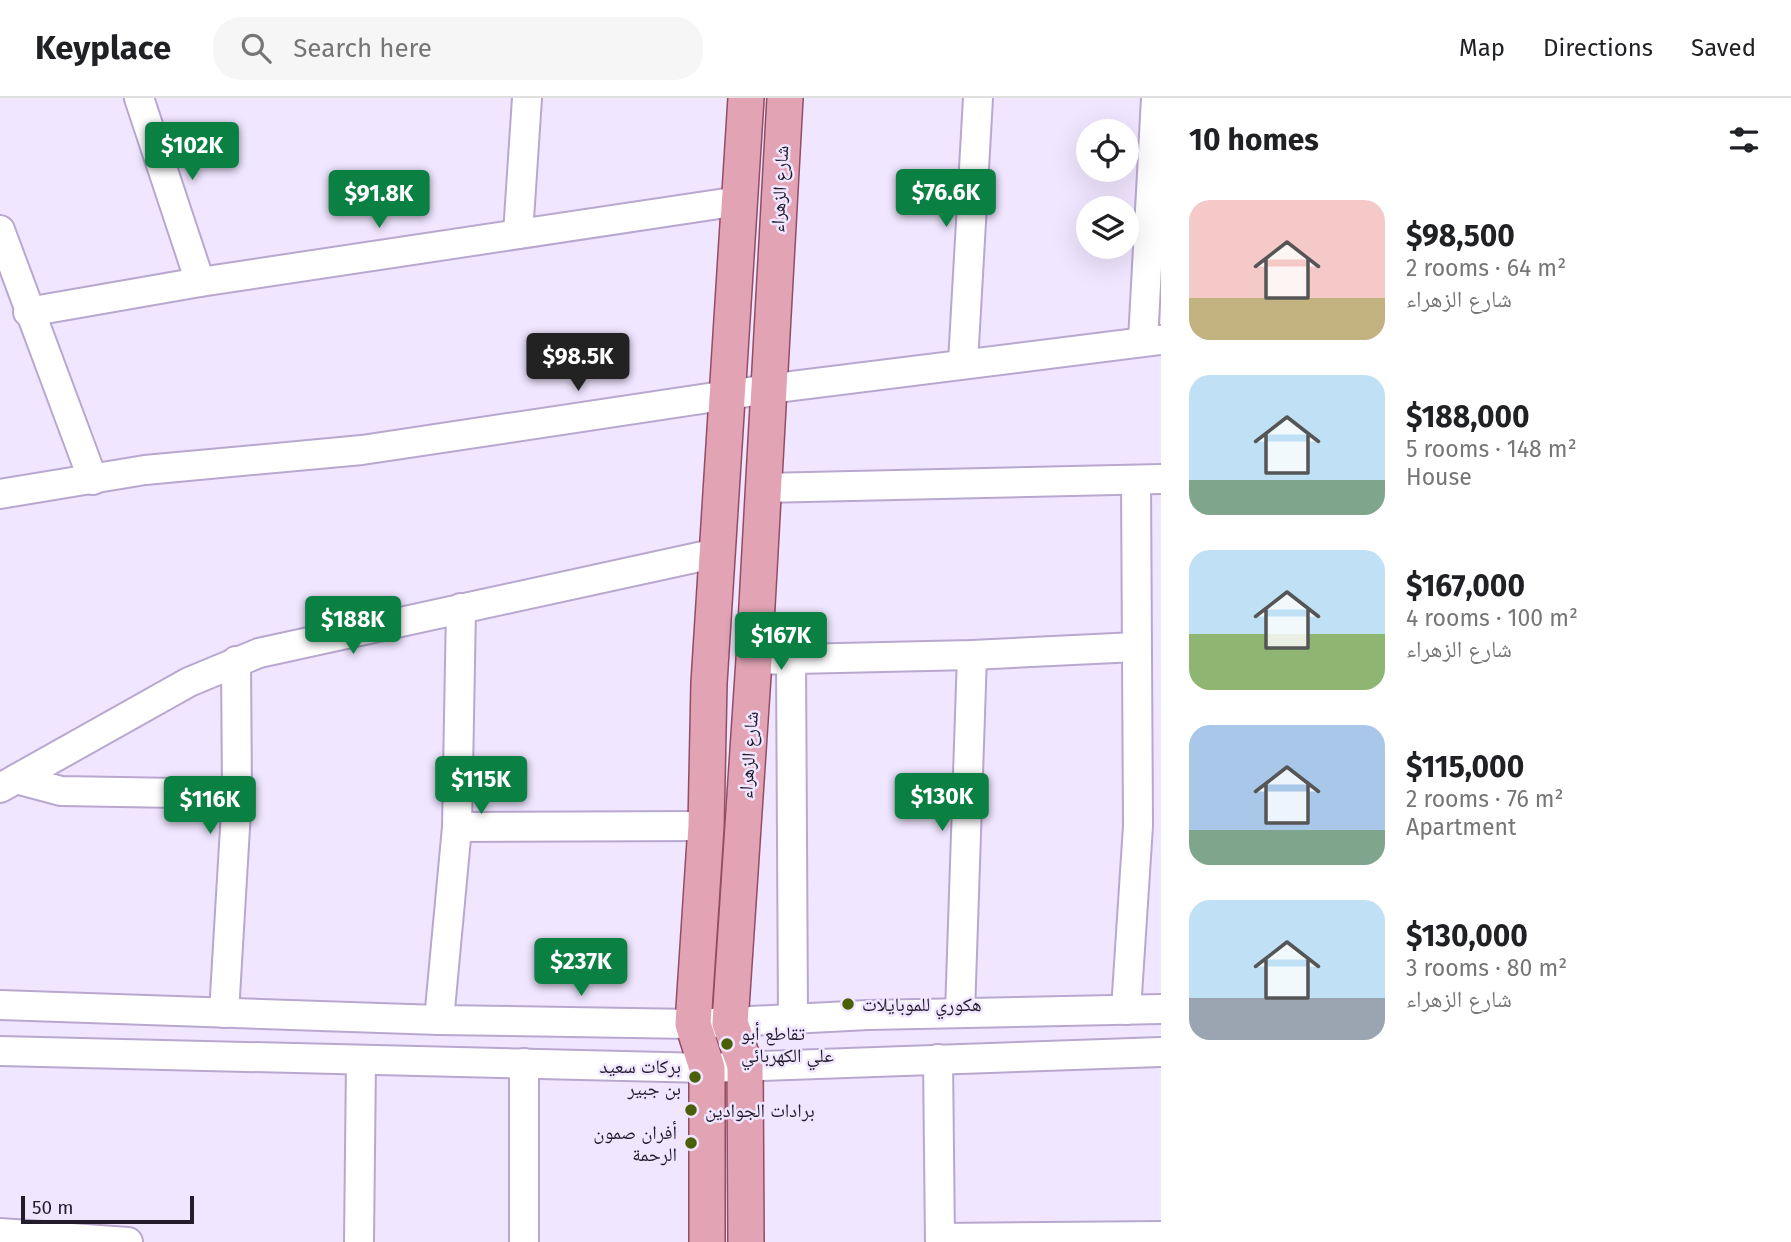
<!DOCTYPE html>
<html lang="en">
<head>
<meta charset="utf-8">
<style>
  :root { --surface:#fff; --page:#f6f6f6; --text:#202124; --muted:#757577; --line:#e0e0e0; --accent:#0b8043 }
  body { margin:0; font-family:"Fira Sans","Noto Naskh Arabic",sans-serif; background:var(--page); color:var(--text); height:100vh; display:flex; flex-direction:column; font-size:26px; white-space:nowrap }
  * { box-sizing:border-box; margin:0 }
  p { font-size:23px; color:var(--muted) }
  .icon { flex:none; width:38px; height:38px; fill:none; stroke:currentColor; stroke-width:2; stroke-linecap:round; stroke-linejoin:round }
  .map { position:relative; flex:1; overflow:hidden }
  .sheet { display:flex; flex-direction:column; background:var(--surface); width:630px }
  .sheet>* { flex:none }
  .fabs { position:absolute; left:1076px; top:21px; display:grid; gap:14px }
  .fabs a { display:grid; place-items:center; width:63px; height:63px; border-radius:50%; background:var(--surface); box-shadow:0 7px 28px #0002; font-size:35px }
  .scale { position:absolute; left:21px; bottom:18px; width:173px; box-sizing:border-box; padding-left:7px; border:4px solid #221c2b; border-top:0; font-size:19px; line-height:24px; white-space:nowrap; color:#221c2b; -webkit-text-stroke:5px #f0e6ff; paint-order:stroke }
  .price { position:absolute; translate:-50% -60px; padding:0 16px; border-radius:7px; background:var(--accent); color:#fff; font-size:23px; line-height:46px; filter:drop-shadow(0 2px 4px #0008) }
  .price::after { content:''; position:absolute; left:50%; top:42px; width:21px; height:16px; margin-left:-10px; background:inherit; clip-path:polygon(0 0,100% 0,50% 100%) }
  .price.active { background:#222; color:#fff }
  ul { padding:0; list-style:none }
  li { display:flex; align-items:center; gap:21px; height:175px; padding:0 28px }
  li span { display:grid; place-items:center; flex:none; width:196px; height:140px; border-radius:21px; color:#555 }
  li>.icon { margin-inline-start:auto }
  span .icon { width:84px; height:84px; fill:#fffc; stroke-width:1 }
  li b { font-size:30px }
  h2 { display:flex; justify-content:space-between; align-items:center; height:84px; padding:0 28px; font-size:30px }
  header { display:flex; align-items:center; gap:42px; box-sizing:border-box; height:98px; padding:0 35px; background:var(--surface); border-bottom:2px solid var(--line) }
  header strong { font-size:33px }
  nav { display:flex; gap:38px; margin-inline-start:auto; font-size:24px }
  .search { width:490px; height:63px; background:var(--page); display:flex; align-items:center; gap:18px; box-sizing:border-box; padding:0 24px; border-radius:28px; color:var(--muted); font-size:26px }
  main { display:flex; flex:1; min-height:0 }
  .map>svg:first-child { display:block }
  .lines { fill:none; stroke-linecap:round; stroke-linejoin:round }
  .minor-casing { stroke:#b8a8cf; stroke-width:32 }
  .major-casing { stroke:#924d65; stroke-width:38 }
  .minor { stroke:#fff; stroke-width:28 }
  .major { stroke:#e2a4b5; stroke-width:35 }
  .poi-dot { fill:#495f08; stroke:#f0e6ff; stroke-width:2.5 }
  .labels { text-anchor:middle; stroke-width:5; stroke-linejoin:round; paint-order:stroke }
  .street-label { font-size:19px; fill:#221c2b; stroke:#f0e6ff }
  .poi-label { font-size:19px; fill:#221c2b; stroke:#f0e6ff; text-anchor:start }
</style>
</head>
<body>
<header>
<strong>Keyplace</strong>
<div class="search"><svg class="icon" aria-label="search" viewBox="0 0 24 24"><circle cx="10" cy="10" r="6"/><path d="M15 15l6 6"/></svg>Search here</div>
<nav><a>Map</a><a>Directions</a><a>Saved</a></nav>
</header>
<main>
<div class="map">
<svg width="1161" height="1144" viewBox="0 0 1161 1144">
  <rect width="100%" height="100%" fill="#f0e6ff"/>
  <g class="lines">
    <defs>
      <g id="minor">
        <path d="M139 0 200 184"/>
        <path d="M0 132 93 382"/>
        <path d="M518 136 527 0"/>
        <path d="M28 214 200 184 739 103"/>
        <path d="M1143 243 1156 0"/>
        <path d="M963 265 978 0"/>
        <path d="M763 390 1161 381"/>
        <path d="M0 396 145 372 362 352 768 291 1161 242"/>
        <path d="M791 561 793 920"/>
        <path d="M754 562 972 557 1136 549"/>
        <path d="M16 681 61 693 237 696"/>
        <path d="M0 690 189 584 259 555 717 455"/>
        <path d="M457 729 706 728"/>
        <path d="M0 907 439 922 693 926 868 917 1161 911"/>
        <path d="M1126 912 1138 728 1136 382"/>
        <path d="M224 915 237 696 236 563"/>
        <path d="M960 915 972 557"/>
        <path d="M439 922 457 729 461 510"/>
        <path d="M0 953 707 970 1161 954"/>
        <path d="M938 961 940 1144"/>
        <path d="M0 1135 128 1144"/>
        <path d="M940 1140 1161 1138"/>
        <path d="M359 1144 361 962"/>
        <path d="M524 1144V965"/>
      </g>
      <g id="major">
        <path d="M707 1144V970L693 926 706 728 709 585 746 0"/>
        <path d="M746 1144 745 967 730 925 754 562 785 0"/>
      </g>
    </defs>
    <use href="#minor" class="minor-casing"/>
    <use href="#major" class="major-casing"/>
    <use href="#minor" class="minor"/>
    <use href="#major" class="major"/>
  </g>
  <g class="poi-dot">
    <circle cx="848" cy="906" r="7"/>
    <circle cx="727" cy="946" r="7"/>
    <circle cx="695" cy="979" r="7"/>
    <circle cx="691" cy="1012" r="7"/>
    <circle cx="691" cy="1045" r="7"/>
  </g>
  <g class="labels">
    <g class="street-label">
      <text transform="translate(779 91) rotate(-87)" y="7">شارع الزهراء</text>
      <text transform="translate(748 657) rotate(-86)" y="7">شارع الزهراء</text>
    </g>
    <g class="poi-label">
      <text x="862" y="913">هكوري للموبايلات</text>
      <text x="741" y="942">تقاطع أبو<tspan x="741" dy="22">علي الكهربائي</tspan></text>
      <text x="681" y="975" text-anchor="end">بركات سعيد<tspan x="681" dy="22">بن جبير</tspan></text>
      <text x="705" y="1019">برادات الجوادين</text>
      <text x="677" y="1041" text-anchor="end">أفران صمون<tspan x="677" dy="22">الرحمة</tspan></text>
    </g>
  </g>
</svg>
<div class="fabs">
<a><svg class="icon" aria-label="locate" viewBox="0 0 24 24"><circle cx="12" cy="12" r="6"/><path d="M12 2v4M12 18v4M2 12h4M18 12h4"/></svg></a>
<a><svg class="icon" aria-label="layers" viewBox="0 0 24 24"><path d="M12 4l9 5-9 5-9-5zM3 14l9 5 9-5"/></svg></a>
</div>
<div class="scale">50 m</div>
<b class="price" style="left:192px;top:84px">$102K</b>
<b class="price" style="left:946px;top:131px">$76.6K</b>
<b class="price" style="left:379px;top:132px">$91.8K</b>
<b class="price active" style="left:578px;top:295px">$98.5K</b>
<b class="price" style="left:353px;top:558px">$188K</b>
<b class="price" style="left:781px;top:574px">$167K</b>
<b class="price" style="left:481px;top:718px">$115K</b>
<b class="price" style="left:942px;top:735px">$130K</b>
<b class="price" style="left:210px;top:738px">$116K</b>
<b class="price" style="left:581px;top:900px">$237K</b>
</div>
<section class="sheet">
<h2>10 homes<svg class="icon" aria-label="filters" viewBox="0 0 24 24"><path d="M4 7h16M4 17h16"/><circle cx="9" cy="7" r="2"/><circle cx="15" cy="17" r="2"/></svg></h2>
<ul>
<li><span style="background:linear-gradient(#f6c9c9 70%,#c2b280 0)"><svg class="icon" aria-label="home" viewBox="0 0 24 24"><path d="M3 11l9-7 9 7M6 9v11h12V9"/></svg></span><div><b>$98,500</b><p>2 rooms · 64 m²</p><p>شارع الزهراء</p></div></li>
<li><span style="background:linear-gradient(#bfe0f5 75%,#7fa58c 0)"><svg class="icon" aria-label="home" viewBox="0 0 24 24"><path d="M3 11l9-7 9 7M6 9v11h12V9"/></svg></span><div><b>$188,000</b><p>5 rooms · 148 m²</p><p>House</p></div></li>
<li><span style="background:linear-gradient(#bfe0f5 60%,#8fb573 0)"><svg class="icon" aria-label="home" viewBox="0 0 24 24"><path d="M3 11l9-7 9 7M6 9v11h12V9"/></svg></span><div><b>$167,000</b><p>4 rooms · 100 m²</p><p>شارع الزهراء</p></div></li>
<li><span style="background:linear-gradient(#a9c7e8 75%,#7fa58c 0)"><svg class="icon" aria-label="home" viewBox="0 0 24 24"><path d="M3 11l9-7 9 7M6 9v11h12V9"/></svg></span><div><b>$115,000</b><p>2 rooms · 76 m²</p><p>Apartment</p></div></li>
<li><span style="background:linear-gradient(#bfe0f5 70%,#9aa5b1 0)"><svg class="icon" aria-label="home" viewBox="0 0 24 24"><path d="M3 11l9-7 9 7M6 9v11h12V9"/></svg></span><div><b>$130,000</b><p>3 rooms · 80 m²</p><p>شارع الزهراء</p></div></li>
</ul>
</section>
</main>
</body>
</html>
